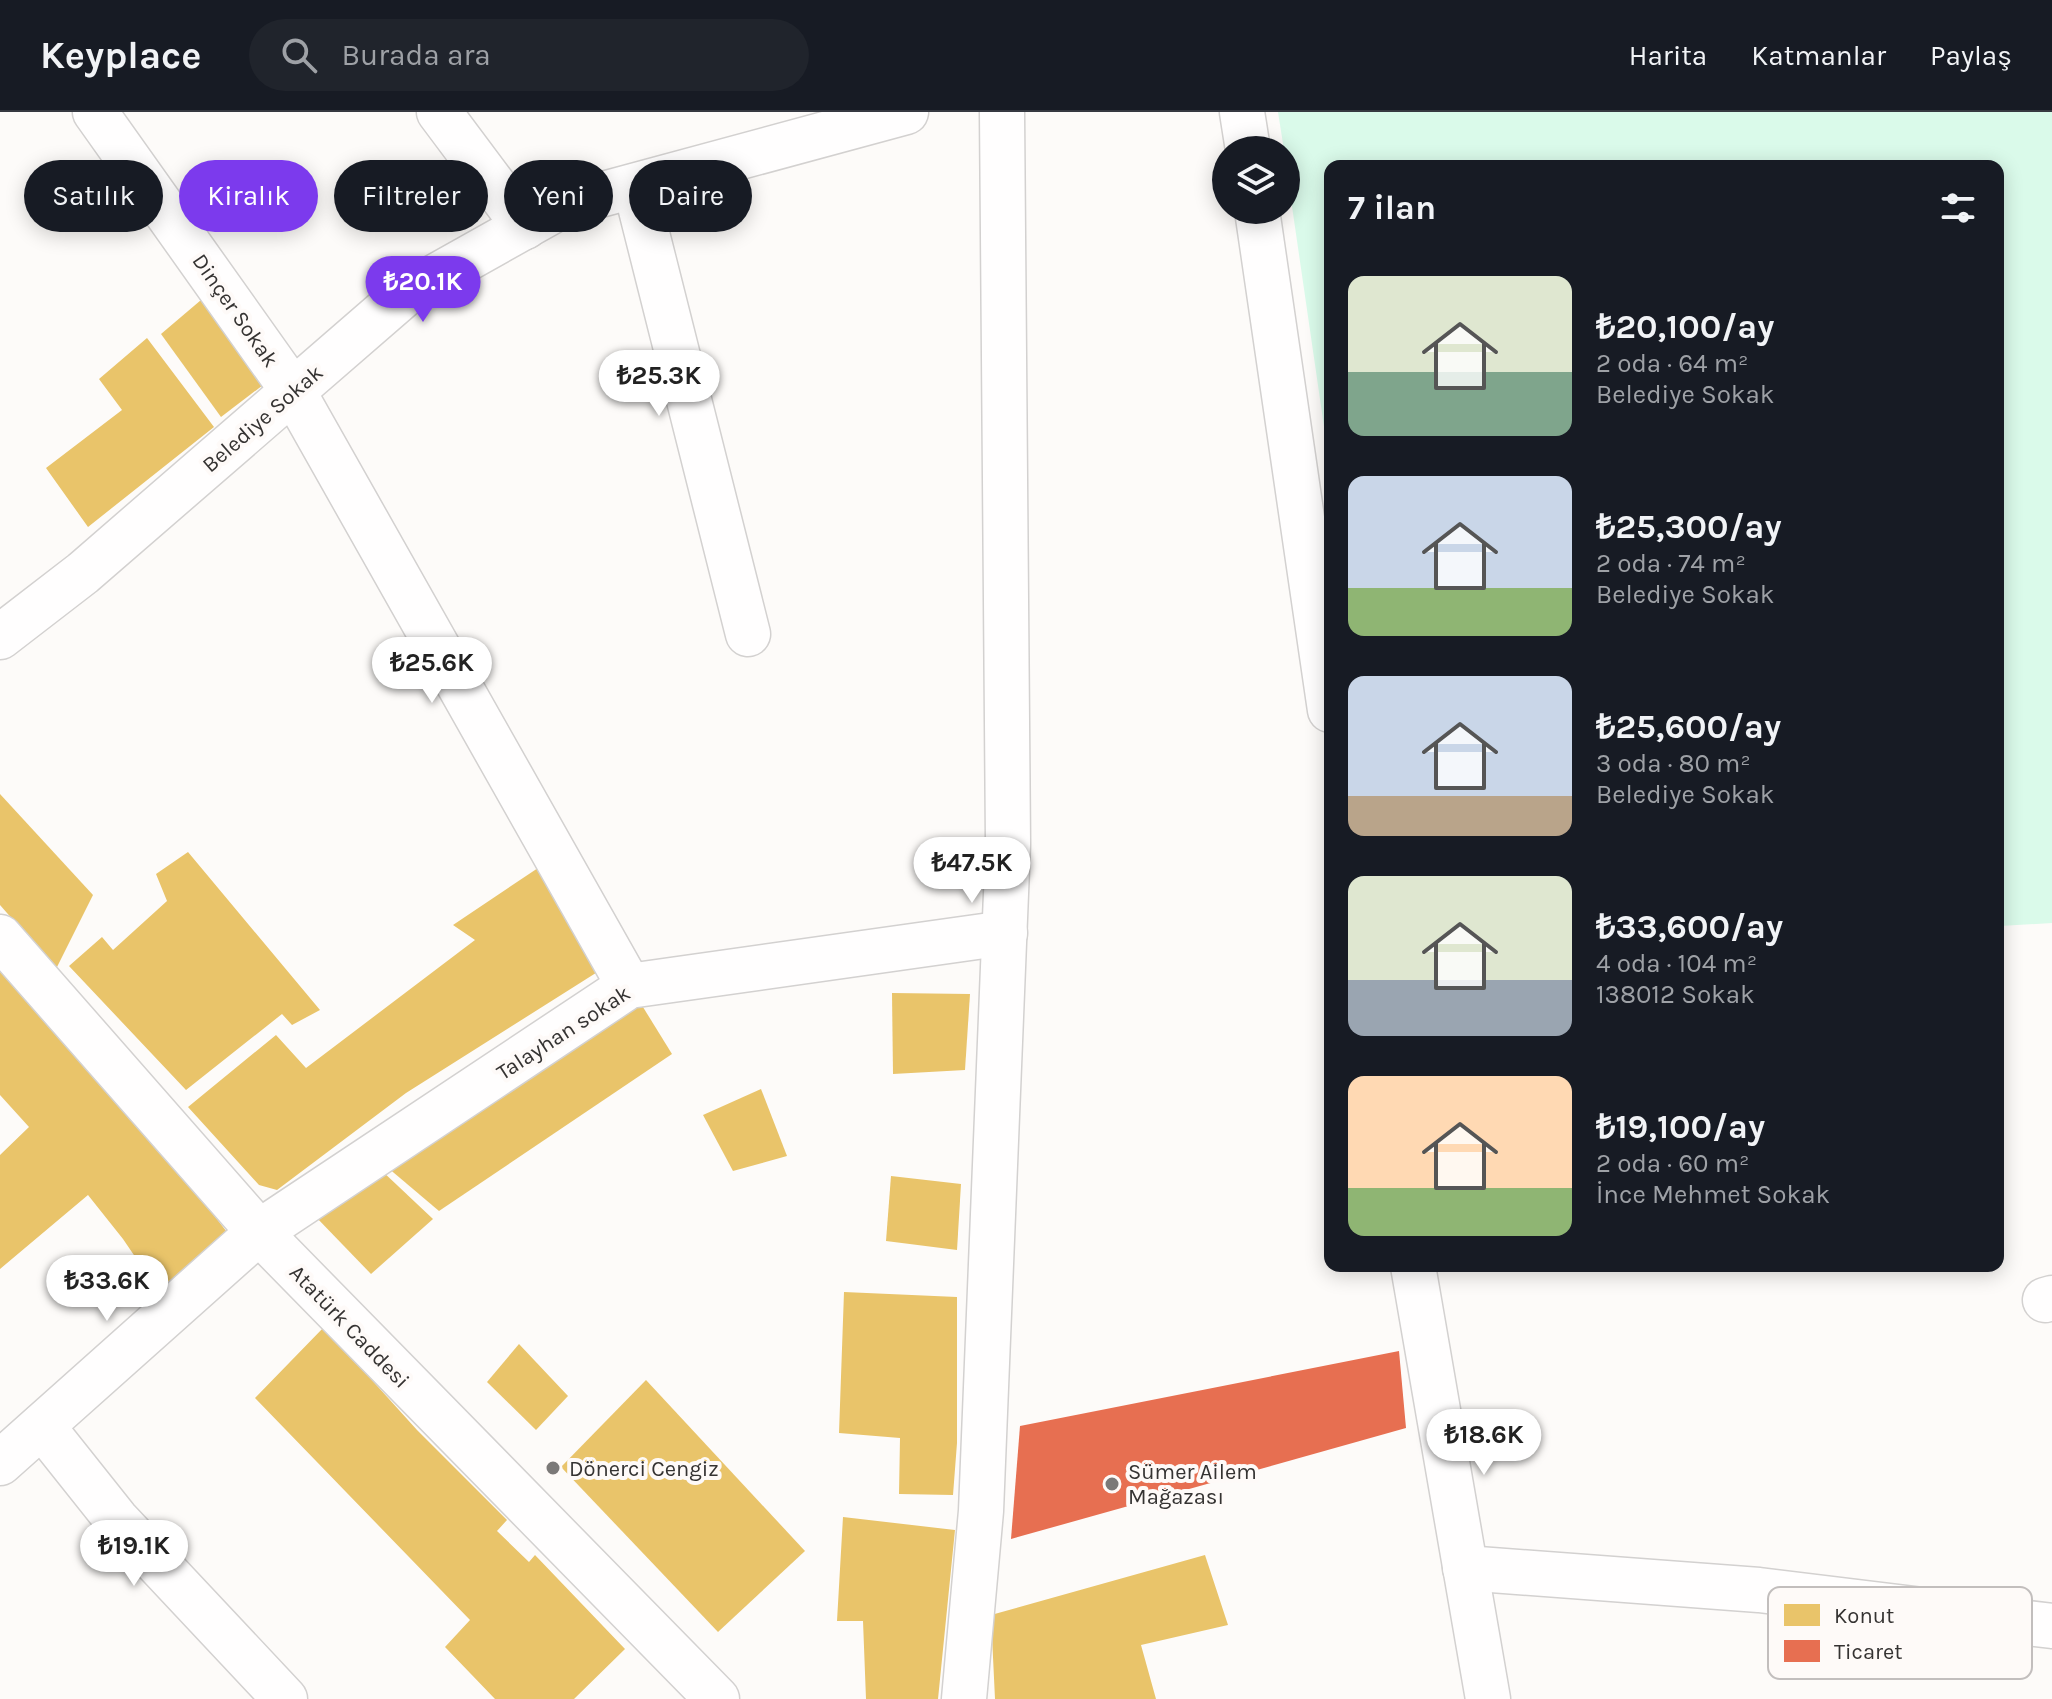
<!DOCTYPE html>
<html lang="tr">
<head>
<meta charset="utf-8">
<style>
  :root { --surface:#171b24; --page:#20242c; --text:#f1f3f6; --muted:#9ea1a6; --line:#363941; --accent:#7c3aed }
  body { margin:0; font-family:Karla,sans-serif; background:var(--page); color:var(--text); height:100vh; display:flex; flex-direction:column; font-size:30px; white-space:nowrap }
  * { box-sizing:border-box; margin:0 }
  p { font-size:26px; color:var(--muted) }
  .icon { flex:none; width:44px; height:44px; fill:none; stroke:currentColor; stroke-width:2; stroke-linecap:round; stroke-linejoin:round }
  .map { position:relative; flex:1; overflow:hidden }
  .side { position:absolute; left:1324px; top:48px; width:680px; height:1112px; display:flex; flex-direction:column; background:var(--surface); border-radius:16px; box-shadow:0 4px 20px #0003 }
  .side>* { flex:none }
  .top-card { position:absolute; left:24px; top:48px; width:760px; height:72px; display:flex; gap:16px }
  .tools { position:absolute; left:1212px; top:24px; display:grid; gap:16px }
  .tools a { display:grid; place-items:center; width:88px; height:88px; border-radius:50%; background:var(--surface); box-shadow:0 4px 20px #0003; font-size:40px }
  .price { position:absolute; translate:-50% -68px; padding:0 18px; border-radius:28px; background:#fff; color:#222; font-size:26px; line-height:52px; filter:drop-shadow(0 2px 4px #0008) }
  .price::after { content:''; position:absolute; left:50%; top:48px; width:24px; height:18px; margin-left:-12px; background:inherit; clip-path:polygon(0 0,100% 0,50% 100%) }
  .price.current { background:var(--accent); color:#fff }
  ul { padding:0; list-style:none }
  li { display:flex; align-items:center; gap:24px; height:200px; padding:0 24px }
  li span { display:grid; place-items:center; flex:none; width:224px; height:160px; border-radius:16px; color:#555 }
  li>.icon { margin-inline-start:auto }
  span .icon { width:96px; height:96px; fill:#fffc; stroke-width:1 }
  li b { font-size:34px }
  h2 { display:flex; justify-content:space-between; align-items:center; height:96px; padding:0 24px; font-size:34px }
  .chip { padding:0 28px; border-radius:36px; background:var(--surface); box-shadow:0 4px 20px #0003; font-size:28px; line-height:72px }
  .chip.current { background:var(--accent); color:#fff }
  header { display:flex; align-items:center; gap:48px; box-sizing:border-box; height:112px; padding:0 40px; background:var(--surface); border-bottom:2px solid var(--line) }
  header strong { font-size:38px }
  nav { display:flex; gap:44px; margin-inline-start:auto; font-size:28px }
  .search { width:560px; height:72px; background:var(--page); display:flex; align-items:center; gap:20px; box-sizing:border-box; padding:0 28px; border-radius:44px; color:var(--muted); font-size:30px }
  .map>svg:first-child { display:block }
  .green { fill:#dafaea }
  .homes { fill:#e9c46a }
  .shops { fill:#e76f51 }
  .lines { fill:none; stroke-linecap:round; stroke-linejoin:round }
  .minor-casing { stroke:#d3d1d0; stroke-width:47 }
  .minor { stroke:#fffefe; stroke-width:44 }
  .poi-dot { fill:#7b7978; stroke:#fefaf8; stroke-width:3 }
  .labels { text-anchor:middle; stroke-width:8; stroke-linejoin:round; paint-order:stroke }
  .street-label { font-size:22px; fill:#353332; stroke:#fefaf8 }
  .poi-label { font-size:22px; fill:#353332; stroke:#fefaf8; text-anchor:start }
  .key { fill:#fefaf8; stroke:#c2bebd; stroke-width:2 }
  .key-label { font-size:22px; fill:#353332 }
</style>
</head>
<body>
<header>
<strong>Keyplace</strong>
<div class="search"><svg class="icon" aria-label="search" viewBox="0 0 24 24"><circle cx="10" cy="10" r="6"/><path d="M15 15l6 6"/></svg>Burada ara</div>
<nav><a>Harita</a><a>Katmanlar</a><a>Paylaş</a></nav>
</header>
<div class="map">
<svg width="2052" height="1587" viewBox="0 0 2052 1587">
  <rect width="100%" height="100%" fill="#fdfbf9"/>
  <path class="green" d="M1278 0H2052V811L2000 814 1998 811V54H1330V356L1286 53V38H1284Z"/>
  <g class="homes">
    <path d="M201 188 267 270 221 305 161 222Z"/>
    <path d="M147 226 214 315 88 415 46 356 122 298 99 267Z"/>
    <path d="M0 682 93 783 56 857 0 793Z"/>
    <path d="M188 740 320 898 292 913 282 902 186 978 69 854 102 825 113 838 167 789 156 762Z"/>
    <path d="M538 756 599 859 406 981 277 1078 259 1073 188 995 276 923 306 956 475 828 453 813Z"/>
    <path d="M0 854 186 1067 240 1137 172 1199 123 1127 88 1083 0 1157V1043L29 1015 0 983Z"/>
    <path d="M892 881 970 882 965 958 893 962Z"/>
    <path d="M638 887 672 942 439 1099 387 1055Z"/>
    <path d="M761 977 787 1044 733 1059 703 1003Z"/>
    <path d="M381 1058 433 1107 371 1162 315 1104Z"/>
    <path d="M891 1064 961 1072 957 1138 886 1129Z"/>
    <path d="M844 1180 957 1185V1331L953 1383 899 1382 900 1326 839 1321Z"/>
    <path d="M324 1215 417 1318 507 1408 497 1419 529 1450 535 1443 625 1537 574 1587H495L445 1535 470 1508 255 1286Z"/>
    <path d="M519 1232 568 1284 536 1318 487 1270Z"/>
    <path d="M646 1268 805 1439 718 1520 561 1355Z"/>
    <path d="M843 1405 955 1418 938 1587H866L863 1509H837Z"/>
    <path d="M1205 1443 1228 1513 1141 1533 1156 1587H995L991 1503Z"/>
  </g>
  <path class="shops" d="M1399 1239 1406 1316 1011 1427 1020 1314Z"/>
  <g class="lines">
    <defs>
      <g id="minor">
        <path d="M95 0 293 279 629 874"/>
        <path d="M439 0 525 115"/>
        <path d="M1242 0 1248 38"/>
        <path d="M635 74 748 522"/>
        <path d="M1257 98 1330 598"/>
        <path d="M0 525 83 461 406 181 563 93 906 0"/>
        <path d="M0 825 259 1120 717 1587"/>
        <path d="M1413 1154 1488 1587"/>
        <path d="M2045 1188 2052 1186"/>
        <path d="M42 1314 116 1407 285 1587"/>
        <path d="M0 1351 259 1120 629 874 1005 821"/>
        <path d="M1465 1456 1759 1478 2052 1514"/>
        <path d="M964 1587 981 1399 1008 732 1002 0"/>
      </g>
    </defs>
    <use href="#minor" class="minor-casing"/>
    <use href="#minor" class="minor"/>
  </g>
  <g class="poi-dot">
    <circle cx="553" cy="1356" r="8"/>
    <circle cx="1112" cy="1372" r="8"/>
  </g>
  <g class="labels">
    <g class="street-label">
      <text transform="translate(236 198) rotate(55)" y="8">Dinçer Sokak</text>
      <text transform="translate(262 306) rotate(-41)" y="8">Belediye Sokak</text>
      <text transform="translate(563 920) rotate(-33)" y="8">Talayhan sokak</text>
      <text transform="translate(350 1214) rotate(46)" y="8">Atatürk Caddesi</text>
    </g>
    <g class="poi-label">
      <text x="569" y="1364">Dönerci Cengiz</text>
      <text x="1128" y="1367">Sümer Ailem<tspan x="1128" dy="25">Mağazası</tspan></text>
    </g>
  </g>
  <rect x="1768" y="1475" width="264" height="92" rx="12" class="key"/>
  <rect x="1784" y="1492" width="36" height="22" fill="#e9c46a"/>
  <rect x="1784" y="1528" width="36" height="22" fill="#e76f51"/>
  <g class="key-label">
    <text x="1834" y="1511">Konut</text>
    <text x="1834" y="1547">Ticaret</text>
  </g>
</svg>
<div class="tools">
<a><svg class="icon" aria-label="layers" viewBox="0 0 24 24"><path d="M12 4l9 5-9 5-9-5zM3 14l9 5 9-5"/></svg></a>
</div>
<b class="price current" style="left:423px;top:212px">₺20.1K</b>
<b class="price" style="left:659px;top:306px">₺25.3K</b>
<b class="price" style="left:432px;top:593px">₺25.6K</b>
<b class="price" style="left:972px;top:793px">₺47.5K</b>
<b class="price" style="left:107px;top:1211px">₺33.6K</b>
<b class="price" style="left:1484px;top:1365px">₺18.6K</b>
<b class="price" style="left:134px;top:1476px">₺19.1K</b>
<div class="top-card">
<a class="chip">Satılık</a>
<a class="chip current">Kiralık</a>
<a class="chip">Filtreler</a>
<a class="chip">Yeni</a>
<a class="chip">Daire</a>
</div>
<section class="side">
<h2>7 ilan<svg class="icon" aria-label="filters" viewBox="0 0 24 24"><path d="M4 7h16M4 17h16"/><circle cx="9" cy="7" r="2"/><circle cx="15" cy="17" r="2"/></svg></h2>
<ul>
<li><span style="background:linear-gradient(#dfe7d0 60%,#7fa58c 0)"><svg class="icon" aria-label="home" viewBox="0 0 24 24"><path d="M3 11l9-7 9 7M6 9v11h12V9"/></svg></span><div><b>₺20,100/ay</b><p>2 oda · 64 m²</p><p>Belediye Sokak</p></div></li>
<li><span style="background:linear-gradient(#c9d6e8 70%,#8fb573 0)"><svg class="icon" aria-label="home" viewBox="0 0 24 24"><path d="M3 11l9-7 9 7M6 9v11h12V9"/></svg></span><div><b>₺25,300/ay</b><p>2 oda · 74 m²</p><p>Belediye Sokak</p></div></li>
<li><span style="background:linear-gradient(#c9d6e8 75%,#b9a48a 0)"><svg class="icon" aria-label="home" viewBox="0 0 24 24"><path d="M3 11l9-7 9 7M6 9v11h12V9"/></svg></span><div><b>₺25,600/ay</b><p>3 oda · 80 m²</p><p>Belediye Sokak</p></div></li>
<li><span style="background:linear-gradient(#dfe7d0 65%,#9aa5b1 0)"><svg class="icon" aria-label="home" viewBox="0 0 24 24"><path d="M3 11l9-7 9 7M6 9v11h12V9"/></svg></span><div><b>₺33,600/ay</b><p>4 oda · 104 m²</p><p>138012 Sokak</p></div></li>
<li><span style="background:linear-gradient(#ffd9b3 70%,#8fb573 0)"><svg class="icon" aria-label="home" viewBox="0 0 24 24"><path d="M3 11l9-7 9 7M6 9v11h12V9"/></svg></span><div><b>₺19,100/ay</b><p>2 oda · 60 m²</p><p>İnce Mehmet Sokak</p></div></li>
</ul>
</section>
</div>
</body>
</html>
